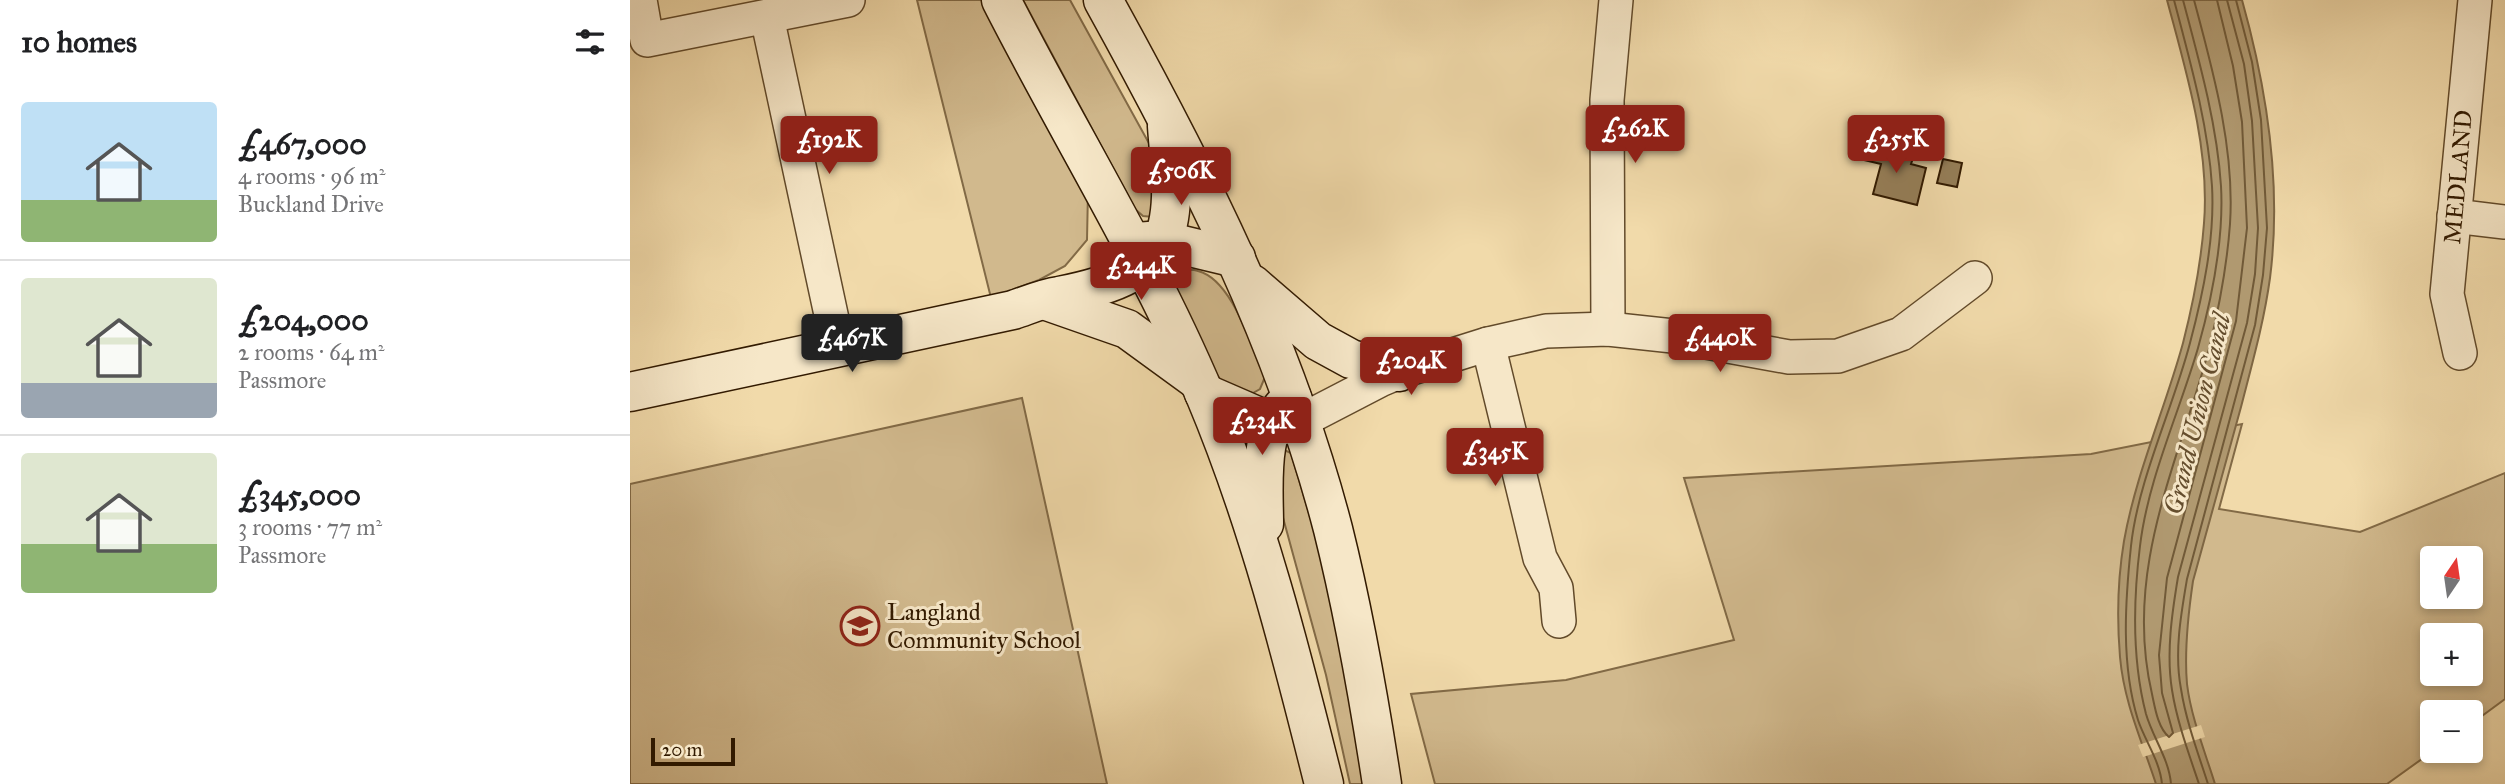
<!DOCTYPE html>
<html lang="en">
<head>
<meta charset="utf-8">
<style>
  :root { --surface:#fff; --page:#f2f2f2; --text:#202124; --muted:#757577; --line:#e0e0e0; --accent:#8f2418 }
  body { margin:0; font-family:"IM FELL Great Primer",serif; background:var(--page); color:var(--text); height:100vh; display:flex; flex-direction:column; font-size:26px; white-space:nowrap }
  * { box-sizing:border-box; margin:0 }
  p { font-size:23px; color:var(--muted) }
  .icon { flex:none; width:38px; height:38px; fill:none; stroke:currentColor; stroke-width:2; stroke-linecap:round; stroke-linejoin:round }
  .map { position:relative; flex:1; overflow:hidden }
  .side { display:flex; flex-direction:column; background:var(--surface); width:630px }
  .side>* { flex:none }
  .needle { width:46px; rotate:13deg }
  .fabs { position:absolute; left:1790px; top:546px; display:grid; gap:14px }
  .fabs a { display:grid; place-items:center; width:63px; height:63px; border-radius:7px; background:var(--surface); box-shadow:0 4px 10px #0003; font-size:35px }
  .scale { position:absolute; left:21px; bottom:18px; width:84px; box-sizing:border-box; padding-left:7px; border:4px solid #321a00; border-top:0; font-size:19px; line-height:24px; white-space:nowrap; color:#321a00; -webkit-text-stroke:5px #f6e7c8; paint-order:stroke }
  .price { position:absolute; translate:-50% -60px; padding:0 16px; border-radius:7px; background:var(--accent); color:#fff; font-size:23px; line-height:46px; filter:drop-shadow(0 2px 4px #0008) }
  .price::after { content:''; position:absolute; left:50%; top:42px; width:21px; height:16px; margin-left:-10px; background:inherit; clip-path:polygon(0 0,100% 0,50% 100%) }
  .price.selected { background:#222; color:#fff }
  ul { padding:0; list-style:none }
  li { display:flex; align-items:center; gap:21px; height:175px; padding:0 21px }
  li+li { border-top:2px solid var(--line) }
  li span { display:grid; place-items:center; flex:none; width:196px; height:140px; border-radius:7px; color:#555 }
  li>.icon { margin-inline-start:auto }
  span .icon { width:84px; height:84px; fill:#fffc; stroke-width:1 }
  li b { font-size:30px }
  h2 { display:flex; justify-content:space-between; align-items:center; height:84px; padding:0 21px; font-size:30px }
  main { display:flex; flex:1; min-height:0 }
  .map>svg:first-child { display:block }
  .green { fill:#d1b98d; stroke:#826a46; stroke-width:2; fill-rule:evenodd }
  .water { fill:#b09970; stroke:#7e6643; stroke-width:2 }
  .pier { fill:#f1daaa }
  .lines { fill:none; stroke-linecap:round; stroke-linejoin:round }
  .shore { stroke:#715a38; stroke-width:2 }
  .building { fill:#957e58; stroke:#321a00; stroke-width:2 }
  .street-casing { stroke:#624a2a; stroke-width:36 }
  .secondary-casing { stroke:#321a00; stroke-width:41 }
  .street { stroke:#f6e7c8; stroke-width:33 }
  .secondary { stroke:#f6e7c8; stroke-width:38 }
  .labels { text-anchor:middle; stroke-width:6; stroke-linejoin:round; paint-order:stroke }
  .street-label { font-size:24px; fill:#321a00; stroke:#f6e7c8 }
  .poi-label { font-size:24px; fill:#321a00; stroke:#f6e7c8; text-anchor:start }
  .water-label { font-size:26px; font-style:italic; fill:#644d2d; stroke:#f6e7c8 }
</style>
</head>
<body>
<main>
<section class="side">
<h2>10 homes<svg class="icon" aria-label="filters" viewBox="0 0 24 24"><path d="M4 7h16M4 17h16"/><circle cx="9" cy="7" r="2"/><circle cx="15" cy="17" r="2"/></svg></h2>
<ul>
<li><span style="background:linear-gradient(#bfe0f5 70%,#8fb573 0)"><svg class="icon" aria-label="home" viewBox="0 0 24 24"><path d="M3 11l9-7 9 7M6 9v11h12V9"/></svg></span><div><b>£467,000</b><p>4 rooms · 96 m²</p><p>Buckland Drive</p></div></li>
<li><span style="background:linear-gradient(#dfe7d0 75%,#9aa5b1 0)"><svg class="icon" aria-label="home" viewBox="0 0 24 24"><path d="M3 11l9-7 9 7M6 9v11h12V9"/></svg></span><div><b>£204,000</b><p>2 rooms · 64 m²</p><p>Passmore</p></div></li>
<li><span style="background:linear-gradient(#dfe7d0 65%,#8fb573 0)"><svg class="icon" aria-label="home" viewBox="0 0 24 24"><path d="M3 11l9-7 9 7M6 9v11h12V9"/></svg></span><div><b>£345,000</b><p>3 rooms · 77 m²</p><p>Passmore</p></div></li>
</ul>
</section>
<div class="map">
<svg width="1875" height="784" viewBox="0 0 1875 784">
  <rect width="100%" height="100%" fill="#f1daaa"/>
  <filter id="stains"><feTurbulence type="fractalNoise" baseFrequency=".00286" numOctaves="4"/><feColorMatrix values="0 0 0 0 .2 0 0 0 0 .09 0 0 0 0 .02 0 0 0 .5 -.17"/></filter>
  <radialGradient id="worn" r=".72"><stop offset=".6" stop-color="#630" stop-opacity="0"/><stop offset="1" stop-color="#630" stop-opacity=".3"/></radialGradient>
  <g class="green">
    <path d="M287 0H360L458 190 457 240 435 266 409 280 361 298Z"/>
    <path d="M393 0H440L526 156 523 217 513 216 505 209Z"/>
    <path d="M551 270C556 270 563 269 568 271 603 280 621 347 635 377L630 389 623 393 599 387 590 379 580 365 546 291 544 281Z"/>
    <path d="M392 398 477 784H0V484Z"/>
    <path d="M1612 424 1589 509 1730 532 1875 473V699L1841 724V712H1802L1803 751 1757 784H805L781 694 936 680 1104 640 1054 478 1461 454ZM1802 558H1841V597H1802ZM1802 635H1841V674H1802Z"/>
    <path d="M654 450 661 453 693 560 741 784H720L696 675 646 492Z"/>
  </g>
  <path class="water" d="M1537 0H1612C1637 89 1652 185 1640 278 1634 322 1622 364 1611 407 1595 465 1579 523 1563 581 1558 615 1554 650 1557 684 1561 717 1575 752 1585 784H1526C1512 741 1494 703 1490 657 1487 621 1488 577 1494 541 1506 473 1535 409 1553 343 1563 304 1571 263 1574 223 1580 149 1556 71 1537 0Z"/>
  <path class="pier" d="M1571 725 1575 737 1513 757 1508 745Z"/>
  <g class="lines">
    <g class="shore">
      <path d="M1564 0C1583 71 1605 149 1600 224 1597 265 1589 308 1579 349 1548 464 1493 570 1522 694 1525 708 1528 728 1539 737L1543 733 1532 693 1529 655 1537 578 1606 321 1617 228 1612 122 1603 66 1587 0"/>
      <path d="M1532 784C1530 761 1515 741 1508 720 1491 665 1495 603 1501 546 1508 480 1543 408 1560 343 1573 294 1585 238 1582 186 1578 124 1560 61 1544 0"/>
      <path d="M1541 784C1539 759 1523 738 1516 714 1502 660 1503 602 1510 546 1518 479 1549 413 1568 348 1582 298 1594 239 1591 186 1587 124 1569 60 1553 0"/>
      <path d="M1569 784C1559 754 1547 722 1542 690 1536 653 1542 613 1548 577L1617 323 1625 274 1628 228 1622 121 1614 64 1597 0"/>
      <path d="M1578 784C1568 753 1556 721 1551 689 1544 653 1551 614 1557 579L1625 325 1633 275 1637 228 1631 120 1622 62 1606 0"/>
    </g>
  </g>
  <g class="building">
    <path d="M1238 144 1284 155 1281 164 1296 168 1287 205 1243 194 1251 164 1234 160Z"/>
    <path d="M1313 159 1332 163 1327 187 1307 183Z"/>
  </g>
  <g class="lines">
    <defs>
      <g id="street">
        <path d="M10 0 17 40 218 0"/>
        <path d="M137 17 208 347"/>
        <path d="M1824 216 1875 222"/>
        <path d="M978 329 977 100 986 0"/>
        <path d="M858 344 910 558 926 588 929 621"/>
        <path d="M1830 353 1817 294 1845 0"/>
        <path d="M669 422 750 380 769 372 858 344 916 331 978 329 1043 336 1159 357 1208 356 1271 334 1345 278"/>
      </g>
      <g id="secondary">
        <path d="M371 0C438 132 517 258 575 395 628 521 661 652 694 784"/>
        <path d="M473 0C567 170 654 340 703 529 724 613 739 699 752 784"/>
        <path d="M507 242 531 240 606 258"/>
        <path d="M622 284 688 341 721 359 769 372"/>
        <path d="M414 300 497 329 567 380"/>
        <path d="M0 392 383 310C398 305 414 298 429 296 475 287 531 273 539 218 544 189 539 156 537 126"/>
        <path d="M574 393 643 423 654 425 667 423"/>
        <path d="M634 524C634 486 627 423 662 398"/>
      </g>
    </defs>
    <use href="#street" class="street-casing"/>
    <use href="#secondary" class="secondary-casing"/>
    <use href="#street" class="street"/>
    <use href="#secondary" class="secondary"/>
  </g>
  <defs>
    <symbol id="school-ring" viewBox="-11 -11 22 22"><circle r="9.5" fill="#f6e7c8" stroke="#8f2418" stroke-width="1.5"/><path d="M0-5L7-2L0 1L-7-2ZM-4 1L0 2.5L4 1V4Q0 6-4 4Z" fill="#8f2418"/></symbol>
  </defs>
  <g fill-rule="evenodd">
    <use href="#school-ring" x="208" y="604" width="44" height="44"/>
  </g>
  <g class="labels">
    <g class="street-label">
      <text transform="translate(1828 177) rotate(-85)" y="8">MEDLAND</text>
    </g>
    <g class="poi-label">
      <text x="257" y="620">Langland<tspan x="257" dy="28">Community School</tspan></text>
    </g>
    <g class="water-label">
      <text transform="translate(1567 414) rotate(-76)" y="9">Grand Union Canal</text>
    </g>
  </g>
  <rect width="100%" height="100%" filter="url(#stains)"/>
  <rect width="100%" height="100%" fill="url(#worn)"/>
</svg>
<div class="fabs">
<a><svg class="needle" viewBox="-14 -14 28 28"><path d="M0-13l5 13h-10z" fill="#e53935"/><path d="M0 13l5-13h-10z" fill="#757577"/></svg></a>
<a>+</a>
<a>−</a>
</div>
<div class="scale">20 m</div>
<b class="price" style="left:1005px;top:165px">£262K</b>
<b class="price" style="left:1266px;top:175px">£255K</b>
<b class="price" style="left:199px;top:176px">£192K</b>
<b class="price" style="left:551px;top:207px">£506K</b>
<b class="price" style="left:511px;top:302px">£244K</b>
<b class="price selected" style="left:222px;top:374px">£467K</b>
<b class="price" style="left:1090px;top:374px">£440K</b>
<b class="price" style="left:781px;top:397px">£204K</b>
<b class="price" style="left:632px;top:457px">£234K</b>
<b class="price" style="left:865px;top:488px">£345K</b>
</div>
</main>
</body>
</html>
